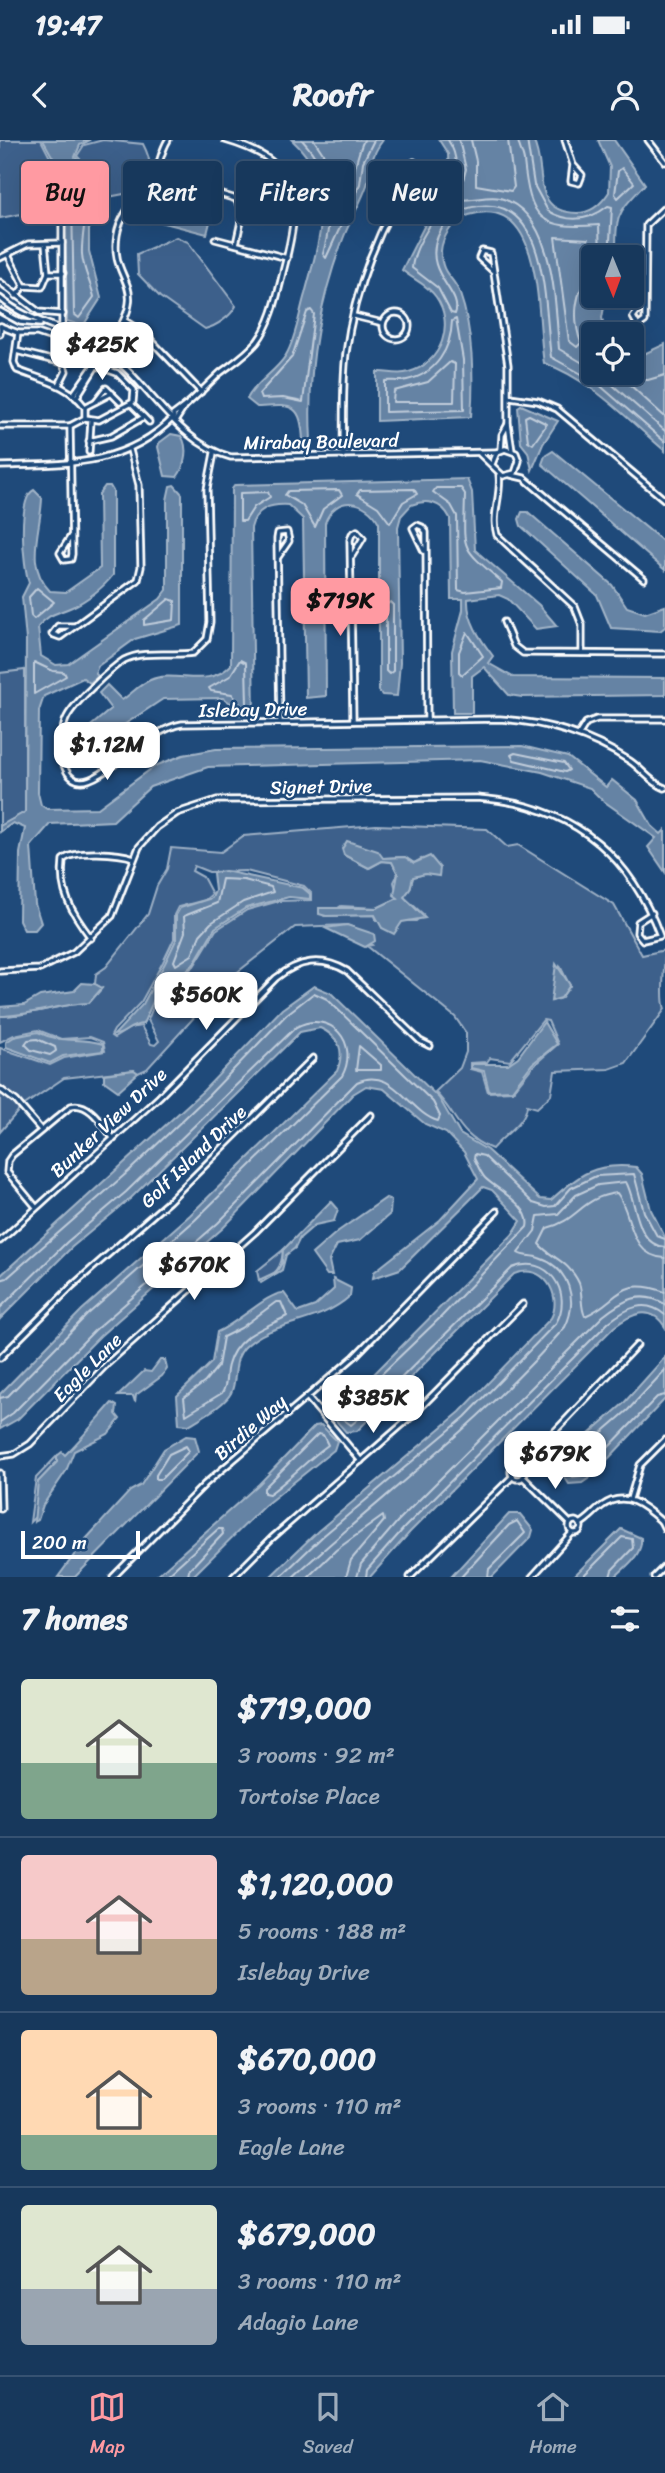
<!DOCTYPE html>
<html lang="en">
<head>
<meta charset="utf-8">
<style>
  :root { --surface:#17385c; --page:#203f62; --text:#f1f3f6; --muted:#9eacbb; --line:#365272; --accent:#ff9aa2 }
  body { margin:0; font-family:Sriracha,sans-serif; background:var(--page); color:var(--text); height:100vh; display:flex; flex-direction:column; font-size:26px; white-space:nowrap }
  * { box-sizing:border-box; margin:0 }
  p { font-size:23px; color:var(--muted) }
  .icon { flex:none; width:38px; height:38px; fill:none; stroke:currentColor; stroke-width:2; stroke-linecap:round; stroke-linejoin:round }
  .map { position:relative; height:1437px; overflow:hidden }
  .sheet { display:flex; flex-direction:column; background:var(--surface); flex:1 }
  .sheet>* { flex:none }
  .top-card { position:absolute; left:21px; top:21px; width:623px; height:63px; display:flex; gap:14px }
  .needle { width:46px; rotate:179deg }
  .tools { position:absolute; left:581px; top:105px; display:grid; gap:14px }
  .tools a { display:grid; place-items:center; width:63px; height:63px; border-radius:7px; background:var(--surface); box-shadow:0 7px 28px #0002,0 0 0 2px var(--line); font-size:35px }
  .scale { position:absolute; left:21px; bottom:18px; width:119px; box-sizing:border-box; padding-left:7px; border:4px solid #fff; border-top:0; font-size:19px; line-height:24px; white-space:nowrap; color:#fff; -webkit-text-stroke:5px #1f4a7a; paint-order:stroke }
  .price { position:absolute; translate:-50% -60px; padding:0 16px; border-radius:14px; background:#fff; color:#222; font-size:23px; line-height:46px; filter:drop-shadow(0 2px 4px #0008) }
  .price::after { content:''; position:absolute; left:50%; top:42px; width:21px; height:16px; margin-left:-10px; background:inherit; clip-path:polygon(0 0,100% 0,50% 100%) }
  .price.on { background:var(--accent); color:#111 }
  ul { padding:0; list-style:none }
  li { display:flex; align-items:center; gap:21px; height:175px; padding:0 21px }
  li+li { border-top:2px solid var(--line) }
  li span { display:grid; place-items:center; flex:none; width:196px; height:140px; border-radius:7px; color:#555 }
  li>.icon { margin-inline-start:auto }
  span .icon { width:84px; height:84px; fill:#fffc; stroke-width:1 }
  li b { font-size:30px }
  h2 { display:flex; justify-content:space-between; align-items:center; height:84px; padding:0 21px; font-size:30px }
  .tag { padding:0 24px; border-radius:7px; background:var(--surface); box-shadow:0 7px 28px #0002,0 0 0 2px var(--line); font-size:24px; line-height:63px }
  .tag.on { background:var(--accent); color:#111 }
  .status { display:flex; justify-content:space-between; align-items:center; height:49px; padding:0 35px; background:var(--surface); direction:ltr }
  .status svg { height:19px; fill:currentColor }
  header { display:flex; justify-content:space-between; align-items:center; height:91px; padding:0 21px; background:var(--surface); font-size:32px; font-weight:800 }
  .tabs { display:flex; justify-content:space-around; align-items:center; height:98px; border-top:2px solid var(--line); background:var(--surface); font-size:19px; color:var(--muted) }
  .tabs a { display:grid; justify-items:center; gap:4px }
  .tabs .on { color:var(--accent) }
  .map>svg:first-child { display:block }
  .green { fill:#3c618b; stroke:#9eb0c5; stroke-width:2; fill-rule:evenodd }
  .water { fill:#6583a4; stroke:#a3b5c8; stroke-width:2 }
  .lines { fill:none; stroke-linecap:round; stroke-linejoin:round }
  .shore { stroke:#c1cddb; stroke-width:2 }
  .minor-casing { stroke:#fff; stroke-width:9 }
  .minor { stroke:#1f4a7a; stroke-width:3.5 }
  .labels { text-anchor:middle; stroke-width:5; stroke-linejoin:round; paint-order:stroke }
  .street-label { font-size:19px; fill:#fff; stroke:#1f4a7a }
</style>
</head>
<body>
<div class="status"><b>19:47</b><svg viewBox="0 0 49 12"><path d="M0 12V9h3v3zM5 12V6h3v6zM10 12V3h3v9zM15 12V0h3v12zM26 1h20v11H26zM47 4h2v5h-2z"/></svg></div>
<header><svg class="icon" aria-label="back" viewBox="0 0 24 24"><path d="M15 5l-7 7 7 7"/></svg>Roofr<svg class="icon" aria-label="person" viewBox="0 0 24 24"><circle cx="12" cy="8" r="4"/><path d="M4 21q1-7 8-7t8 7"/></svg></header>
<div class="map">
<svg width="665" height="1437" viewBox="0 0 665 1437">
  <rect width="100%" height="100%" fill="#1f4a7a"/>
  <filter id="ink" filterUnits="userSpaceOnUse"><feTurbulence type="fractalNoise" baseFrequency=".0143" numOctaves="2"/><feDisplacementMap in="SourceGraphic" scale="14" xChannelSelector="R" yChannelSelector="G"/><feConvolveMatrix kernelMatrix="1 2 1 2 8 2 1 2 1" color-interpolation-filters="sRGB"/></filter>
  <g filter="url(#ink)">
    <g class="green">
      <path d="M0 0H41L59 35 63 66 0 78Z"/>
      <path d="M103 0 143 4C153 23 152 33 139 51L103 58 95 34 77 16 84 5Z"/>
      <path d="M176 97 188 102 236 166C231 176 217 186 205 189L160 157 138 134 137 114Z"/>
      <path d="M25 530V672L0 686V533Z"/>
      <path d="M376 685 487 689 507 707 518 705 614 765 642 815 665 810C665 825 660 857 665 869L626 923 609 929 555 931 551 955 537 968 527 965C526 983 503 995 492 1009 458 996 457 974 435 952L460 928 466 912V893L455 877 367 806 372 805 347 785 295 787 230 838 147 929 138 933 134 930 64 938 23 966 0 946V908L50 925 64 918 105 911 103 902 90 897 61 899 38 890 14 895 0 902V876C31 876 58 864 89 863L102 848 95 844 96 834 106 827 148 774 157 746 167 729 171 708 221 712 243 696ZM347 702 383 718 404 717 414 723 421 719 425 734 413 737 410 749 404 757 423 774 416 781 376 780 375 775 326 776 341 766 377 768 398 758 394 742 398 734 392 722 382 721 369 728 344 715ZM194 726 209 732 246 731 304 746 311 753V760L279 761 247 770 216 790 194 826 157 857 148 880 159 901 155 905 151 904 141 886 130 888 114 898 111 896 114 890 141 862 163 822 174 799V775L178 767 205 760 212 754 203 737 192 731ZM560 826 570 846 561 858 552 861ZM543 880 548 881 558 904 533 926 513 951 488 952 482 932 470 929V923L487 922 490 918 510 921Z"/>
      <path d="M0 951 20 969 0 992Z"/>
      <path d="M283 1110C282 1127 276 1136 259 1140L257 1131Z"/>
      <path d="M57 1316V1322L38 1342 36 1376 30 1382 36 1338Z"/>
    </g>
    <g class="water">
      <path d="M43 0H90L80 5 75 17 94 35 90 41 96 62 89 90V111L101 158 83 186 67 181 64 48 57 25Z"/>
      <path d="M292 0H383C368 20 374 25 367 45 361 63 350 80 343 99 319 163 307 232 311 300L308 303 303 301C301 262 292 265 257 267L247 259C255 242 276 232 286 215 296 198 299 174 305 154 319 100 340 44 292 0Z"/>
      <path d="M439 0H533C548 28 529 72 577 73 591 73 602 63 609 52L610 27 598 0H614L645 44C616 75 616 73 616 117H593V156H606L602 178 606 194H593V233H632V213L644 214 665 204V311C627 279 592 240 544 223 536 178 546 52 469 75 454 79 442 97 441 111 441 136 454 136 460 154 473 190 474 239 471 277L377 281V232C387 231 398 236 409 232 442 223 455 184 436 157 427 144 412 139 402 130L449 37 448 14Z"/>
      <path d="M146 64 210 82 207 94 137 76Z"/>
      <path d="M521 265 558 281 543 304 532 330 528 312 521 303 518 267Z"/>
      <path d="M171 294 181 296C189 307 185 327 177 337L165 336 158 307 159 303Z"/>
      <path d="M553 311 665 403V430L542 324 545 316Z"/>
      <path d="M467 339 472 352 475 410 539 465 557 486 536 489 508 459 499 455 468 459C467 480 480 499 493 516L488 523 513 537 665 538V555L522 557 509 555 484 527 472 536V573H453L452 511 463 470V459H451L450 378C442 362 427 359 411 365L401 376 398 387 400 523 397 556 382 555 379 551V383C367 359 335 354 325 383L326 556 306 558 303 379 288 365C270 364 256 368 251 388L254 575H232V564L223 558 163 559 89 608 84 598 86 590 111 569 99 553 107 545 122 560C131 554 140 544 150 540 176 529 207 550 231 525L232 349 235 345Z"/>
      <path d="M174 345 182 354V485L135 499 98 526 95 533 98 536 90 543 83 538 44 556 39 571 38 653 41 665 47 669 98 668 155 626 183 615 216 609 522 606 568 617 606 647 612 640 637 660 652 686 661 694 665 690V732L648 707 656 698 602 660 590 648 542 632 480 620 208 627 150 647 113 681 50 684 31 706 35 764 41 783 35 790H24L19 780 20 713 25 688 13 683 0 692V686L25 672 26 500 22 457 29 443C23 426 17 358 34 350L42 358C41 391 24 424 50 451L66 452 100 428 99 354 105 346H110L113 351V435C104 447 86 461 72 467 57 474 49 473 38 487L41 516 56 525 68 524 160 459 167 450V360L170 346Z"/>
      <path d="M522 372H528L612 445 627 467 645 473 665 466V487L660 491 611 488 597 455 521 386 519 379Z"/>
      <path d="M347 701 378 711 383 718 405 717 414 723 430 716 440 728 439 736 425 734 413 737 410 749 404 757 425 778 402 782 394 794 382 788 375 775 326 776 319 774V768H377L398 758 394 755 398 734 392 722 382 721 369 728 344 715 342 709Z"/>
      <path d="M225 731 303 748 310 754V759L289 757 246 768 215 788 193 825 156 855 143 884C128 885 125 895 114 895L143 864 165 823 176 800V775L180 768 212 758 215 751 213 733Z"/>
      <path d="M347 785 374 794 375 801 365 807 325 788Z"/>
      <path d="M556 824 570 845 561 858 551 861Z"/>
      <path d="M82 843 95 844 102 848 89 863C58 864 31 876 0 876V867L24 865 40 856 74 851Z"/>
      <path d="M314 846 331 853 439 958 460 994 487 1010 540 1059 551 1060C578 1035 595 1022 636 1027L642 1034 651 1070 665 1097V1187C651 1164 631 1174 614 1187L410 1392 370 1437H270L318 1391 460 1272 551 1178C563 1155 543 1122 514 1134L357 1291 346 1292 331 1275 333 1270 370 1238 512 1095 521 1081 492 1050 483 1047 400 1129 373 1138 374 1132 440 1080 478 1039 464 1012 446 993 425 984 384 949 366 946 353 954 223 1088 100 1196 18 1279 0 1289V1254L82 1170 190 1075 337 931C345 911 340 897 320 888L300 892 131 1058 72 1107 0 1179V1136L203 951 282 869Z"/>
      <path d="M544 882 557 904 532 924 512 950 489 951 484 931 471 928V924H508L518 917Z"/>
      <path d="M38 892C64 905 78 896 103 904V911L63 916 50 923 6 907V902L14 897Z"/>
      <path d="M134 930 138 933 118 951 104 941V934Z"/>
      <path d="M386 1058 391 1060 390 1074 360 1100 337 1105 329 1121 332 1135H327L312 1114 337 1092Z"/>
      <path d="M331 1061 338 1069 334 1081 315 1085 300 1098 295 1108 286 1115 282 1130 261 1143 259 1140 276 1132 282 1123 283 1110Z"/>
      <path d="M333 1139 351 1148 350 1156C317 1186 274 1179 245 1207 232 1220 238 1238 231 1253 224 1266 201 1277 189 1285L179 1284 177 1256 212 1222 217 1192C235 1185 270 1151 284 1153L298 1172 315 1166 334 1149Z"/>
      <path d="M665 1217V1259L591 1337 582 1343 569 1344 560 1330 564 1316 623 1264Z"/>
      <path d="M160 1220H165L167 1229 162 1236 136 1255 135 1262 133 1256H118L144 1231 151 1232Z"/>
      <path d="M112 1263 117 1266 116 1274 120 1279 108 1294 74 1311 66 1331 43 1365 38 1380 34 1382 38 1342 57 1322V1316L62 1312 65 1315C83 1297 96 1281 112 1263Z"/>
      <path d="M321 1285 337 1301 334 1310 264 1366 192 1437H155L259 1344 315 1286Z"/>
      <path d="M186 1296 195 1297 199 1311 75 1437H58L86 1399 130 1351 141 1345 164 1309Z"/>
      <path d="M509 1374H520L533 1390 531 1397 492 1437H451Z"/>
      <path d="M621 1389 641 1398C643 1415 626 1426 615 1437H573Z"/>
    </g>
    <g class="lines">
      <g class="shore">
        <path d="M302 0C333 33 334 73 323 114L326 118 360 44 363 22 374 0"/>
        <path d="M314 0 328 21 342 58C355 45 354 19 364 0"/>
        <path d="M448 0C478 46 416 84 412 128L438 148 451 173 455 174C464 152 422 134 438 96 446 78 460 68 479 66 550 58 544 170 551 217L596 242 665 302"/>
        <path d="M459 0 466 29 458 59C470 62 486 55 500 58 555 73 555 162 559 209L593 229"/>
        <path d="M471 0 476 21V45L511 51 514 47 508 0"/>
        <path d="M518 0C519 8 523 14 524 21 530 79 540 90 599 85L600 117"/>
        <path d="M527 0 534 45 548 71C569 83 589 81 608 66L612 67 609 117"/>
        <path d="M67 23C101 34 80 88 82 114 83 130 91 143 94 157L79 178 74 174 72 60Z"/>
        <path d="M622 28 634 43 618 58 615 54 618 31Z"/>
        <path d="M593 130 588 99 555 97 569 201 577 207 581 203C573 180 573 150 593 133"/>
        <path d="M311 170 314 174 303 262 283 258 261 259 259 254 292 217 307 172Z"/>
        <path d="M456 179 463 220 464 270 385 272V241C392 240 399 242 407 240 436 234 451 209 452 181Z"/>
        <path d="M450 222 455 224 454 262H393L394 251 428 242Z"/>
        <path d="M599 233 665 291"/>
        <path d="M665 235 648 240H631L629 244 665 277"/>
        <path d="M529 275 547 284 533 304 528 301 525 277Z"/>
        <path d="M461 348 465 354C464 412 458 404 502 442L501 448 465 452 458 450 457 376 451 365 433 352 436 348Z"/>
        <path d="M414 349 417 354 403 362 390 383 378 367 357 354 360 350Z"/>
        <path d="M339 350 342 355 323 369 315 387 302 365 285 355 288 351Z"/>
        <path d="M268 352 270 357 254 367 245 381H240V353Z"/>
        <path d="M37 448 54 462 34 479 31 476 29 457Z"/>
        <path d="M169 459 175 461 174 480 144 485V480Z"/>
        <path d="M390 462 393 465V531L389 534 386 531V465Z"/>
        <path d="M467 492 483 516 462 535 459 532V512Z"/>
        <path d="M240 520 246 523 247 565 243 568 232 554 211 551 209 548 230 536Z"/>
        <path d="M34 522 53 531 64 532 66 536 34 554Z"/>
        <path d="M515 613 564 623 569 630 565 632 514 620 511 615Z"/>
        <path d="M222 739 244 740 271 747 273 752 243 762 211 783 200 795 192 815 176 825 174 821 185 792 184 776 217 763Z"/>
        <path d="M28 900 37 899 55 907 56 911 50 915 31 910 25 904Z"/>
        <path d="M359 906 381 925V930H356Z"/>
        <path d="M665 1118C628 1116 633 1074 617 1053 581 1057 578 1081 547 1088L539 1104C551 1118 569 1121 579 1143 583 1154 580 1167 585 1176 619 1162 617 1135 665 1152"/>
        <path d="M0 1140 7 1138 129 1031 208 956 287 874 314 853 327 859 433 962 440 976 438 981C409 973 393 925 357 942L218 1083 95 1190 13 1273 0 1282"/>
        <path d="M276 1162H281L287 1176C263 1189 236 1195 228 1225 225 1235 228 1244 222 1253L186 1275 184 1258 205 1242 218 1226 223 1197 241 1188Z"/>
        <path d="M0 1168 67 1102 126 1052 296 887C331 869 360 903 342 936L195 1080 87 1175 8 1256 0 1258"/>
        <path d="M665 1230 628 1270 570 1320 569 1334 573 1337 581 1336 657 1257 665 1255"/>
        <path d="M318 1294 323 1295 328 1305C307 1320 290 1339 269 1354L264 1353V1348Z"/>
        <path d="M186 1306 189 1311 161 1339H156V1335L169 1314Z"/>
        <path d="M165 1437 218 1389H222L223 1394 189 1430 188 1437"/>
        <path d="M280 1437 323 1396 465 1277 556 1183C574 1152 547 1113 512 1128L368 1271 351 1285 340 1277 341 1273 442 1176 527 1087C532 1066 497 1050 485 1038 481 1034 477 1024 474 1018L475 1014 484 1016 533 1063 546 1067 555 1066 571 1048 596 1036 634 1034 644 1072 657 1096 665 1099"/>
        <path d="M293 1437C384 1354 484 1281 565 1187 578 1161 570 1128 539 1118 532 1115 524 1117 518 1113L535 1091 538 1076 558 1074 576 1055 598 1045 626 1042C637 1061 635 1105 665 1107"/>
        <path d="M308 1437 336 1410 383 1376 384 1381 351 1420 346 1437"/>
        <path d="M357 1437 361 1424 398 1381 603 1176C623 1160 641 1150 665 1164"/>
        <path d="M366 1437 367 1430 405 1387 609 1182C627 1168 645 1158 665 1175"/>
        <path d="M461 1437 509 1385 517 1381 525 1393 489 1429 488 1437"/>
        <path d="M582 1437 622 1397 632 1399 633 1408 612 1430 610 1437"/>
      </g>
      <defs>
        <g id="minor">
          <path d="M565 0 573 25 571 41 579 43 582 35 573 25"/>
          <path d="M648 0 665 22"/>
          <path d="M155 34 236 59 243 72 236 104"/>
          <path d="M56 63 62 68V190"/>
          <path d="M215 99 287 118"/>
          <path d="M45 104 48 133"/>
          <path d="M8 115 24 146"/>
          <path d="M0 118 28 104 62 103"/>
          <path d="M493 131 479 118 482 111 491 113 508 225V284L512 311"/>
          <path d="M0 142 39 172 63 174"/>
          <path d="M16 156 24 146 42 147 48 133H63"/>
          <path d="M0 158C31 185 72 187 105 211 149 242 177 304 231 317L497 312"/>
          <path d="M643 164 633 177 638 186 645 181 646 85 665 67"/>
          <path d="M0 171 20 182 40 184"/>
          <circle cx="396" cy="186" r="13"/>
          <path d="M354 176 383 183"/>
          <path d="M125 181 144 193 201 252"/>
          <path d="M0 186 18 193H37L76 206 95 225 117 233 134 250 133 262 99 280 85 278"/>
          <path d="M0 194 1 186"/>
          <path d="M114 197C151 142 109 142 117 95 121 70 142 56 154 35 160 24 161 11 168 0"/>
          <path d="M16 211 63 223 66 231 59 245"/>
          <path d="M73 255 114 197 76 258"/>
          <path d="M510 257 538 261 557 269 665 360"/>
          <path d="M96 261 106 248 120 262"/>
          <path d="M131 264 149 282"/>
          <path d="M185 266C197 256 208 244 220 233 233 223 246 215 257 202 272 182 277 156 283 132 301 62 305 23 225 0"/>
          <path d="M85 267 112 253"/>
          <path d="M173 275 185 266 176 280"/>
          <path d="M0 286H70L85 278V267C67 243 41 240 17 230L14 222 18 193"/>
          <path d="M70 286 72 414 71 419 64 420 60 413 71 396"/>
          <path d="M89 301 111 296 144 277"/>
          <path d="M501 310 502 295 508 284"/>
          <path d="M89 312 91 281"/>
          <path d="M214 313 207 349 210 482 207 499 193 513C172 516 143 510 124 520 110 529 75 562 67 577 59 592 57 640 81 641 104 642 148 589 182 584L500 579C547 582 590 595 630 621 642 629 651 643 665 648"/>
          <path d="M480 314 503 336 515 333 519 321 516 313 505 309 497 312 492 324"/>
          <path d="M343 316C344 282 342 247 346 213 354 150 380 81 417 29L414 22 406 27 407 43"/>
          <path d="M0 326C65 324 125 327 174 277"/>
          <path d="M499 335C502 355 491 375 497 395L575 467 582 485V513"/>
          <path d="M511 335 524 338 644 439"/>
          <path d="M424 411 413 388 417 385 422 387 426 392 427 580"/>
          <path d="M352 416 363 398 357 391 352 394 350 400 353 581"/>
          <path d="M278 417 289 401 287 392 278 393 277 399 280 582"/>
          <path d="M504 482 514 506 523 513 665 514"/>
          <path d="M75 486H58L52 494 60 497 138 440 141 427 139 345 130 310"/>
          <path d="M579 594 586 583 597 579H665"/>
          <path d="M91 798C72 773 59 752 63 720 74 709 120 713 134 718"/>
          <path d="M0 831 40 829 74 812 112 776 139 707 157 687 177 673 217 660 477 658C569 664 629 711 660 796L643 800 637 793 638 782 652 773"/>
          <path d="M0 949 16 961 41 990"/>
          <path d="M36 1067 7 1032 8 1021 12 1015 71 966C90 961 103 986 114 999"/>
          <path d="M0 1101 159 957 276 838C299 820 321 816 347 831L420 901 430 906"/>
          <path d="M0 1218 72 1146 169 1061 313 918"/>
          <path d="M307 1257 361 1321"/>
          <path d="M0 1316 14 1314 30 1304 107 1224 255 1092 371 975"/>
          <circle cx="518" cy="1332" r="7"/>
          <path d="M521 1327 637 1205"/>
          <path d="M0 1333 1 1369"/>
          <path d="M523 1337 570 1383"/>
          <path d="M630 1359 640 1325 665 1300"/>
          <circle cx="575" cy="1387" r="6"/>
          <path d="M665 1383 661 1381 665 1389"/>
          <path d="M580 1384C589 1379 594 1372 602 1366 625 1349 644 1366 661 1381"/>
          <path d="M113 1437 205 1344 354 1217 497 1071"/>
          <path d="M233 1437 272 1398 411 1277 523 1164"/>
          <path d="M410 1437 513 1336"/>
          <path d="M532 1437 572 1393"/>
          <path d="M654 1437 665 1426"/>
        </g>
      </defs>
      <use href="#minor" class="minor-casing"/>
      <use href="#minor" class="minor"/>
    </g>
  </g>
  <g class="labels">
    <g class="street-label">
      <text transform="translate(321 301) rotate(-1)" y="7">Mirabay Boulevard</text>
      <text transform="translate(253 569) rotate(-1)" y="7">Islebay Drive</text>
      <text transform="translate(321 646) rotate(-1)" y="7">Signet Drive</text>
      <text transform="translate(108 982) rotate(-43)" y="7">Bunker View Drive</text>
      <text transform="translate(193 1016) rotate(-44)" y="7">Golf Island Drive</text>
      <text transform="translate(87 1227) rotate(-45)" y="7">Eagle Lane</text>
      <text transform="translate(250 1287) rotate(-41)" y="7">Birdie Way</text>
    </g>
  </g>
</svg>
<div class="tools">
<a><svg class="needle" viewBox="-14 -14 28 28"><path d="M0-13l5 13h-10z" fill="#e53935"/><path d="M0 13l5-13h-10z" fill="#9eacbb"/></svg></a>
<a><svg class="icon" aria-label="locate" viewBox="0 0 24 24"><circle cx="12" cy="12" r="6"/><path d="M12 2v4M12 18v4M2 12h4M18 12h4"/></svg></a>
</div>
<div class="scale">200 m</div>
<b class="price" style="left:102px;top:242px">$425K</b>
<b class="price on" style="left:340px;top:498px">$719K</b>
<b class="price" style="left:107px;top:642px">$1.12M</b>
<b class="price" style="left:206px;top:892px">$560K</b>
<b class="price" style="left:194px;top:1162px">$670K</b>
<b class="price" style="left:373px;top:1295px">$385K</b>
<b class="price" style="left:555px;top:1351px">$679K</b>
<div class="top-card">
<a class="tag on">Buy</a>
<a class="tag">Rent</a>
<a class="tag">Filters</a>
<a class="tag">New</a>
</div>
</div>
<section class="sheet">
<h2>7 homes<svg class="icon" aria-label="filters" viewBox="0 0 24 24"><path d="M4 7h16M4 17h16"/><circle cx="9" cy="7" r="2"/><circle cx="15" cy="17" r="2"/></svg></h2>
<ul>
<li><span style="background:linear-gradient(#dfe7d0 60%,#7fa58c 0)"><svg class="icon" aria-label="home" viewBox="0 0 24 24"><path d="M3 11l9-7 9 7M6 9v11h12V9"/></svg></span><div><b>$719,000</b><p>3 rooms · 92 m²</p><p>Tortoise Place</p></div></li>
<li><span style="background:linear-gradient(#f6c9c9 60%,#b9a48a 0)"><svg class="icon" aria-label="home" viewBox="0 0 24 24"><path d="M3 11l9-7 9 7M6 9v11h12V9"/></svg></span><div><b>$1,120,000</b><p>5 rooms · 188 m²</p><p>Islebay Drive</p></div></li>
<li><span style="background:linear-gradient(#ffd9b3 75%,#7fa58c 0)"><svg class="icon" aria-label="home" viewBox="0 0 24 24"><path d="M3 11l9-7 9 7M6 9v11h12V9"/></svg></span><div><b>$670,000</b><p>3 rooms · 110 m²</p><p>Eagle Lane</p></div></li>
<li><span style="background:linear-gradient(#dfe7d0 60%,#9aa5b1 0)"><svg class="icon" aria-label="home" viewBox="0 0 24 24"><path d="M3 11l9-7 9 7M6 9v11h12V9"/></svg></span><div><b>$679,000</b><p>3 rooms · 110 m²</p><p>Adagio Lane</p></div></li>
</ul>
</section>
<nav class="tabs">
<a class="on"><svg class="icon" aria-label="map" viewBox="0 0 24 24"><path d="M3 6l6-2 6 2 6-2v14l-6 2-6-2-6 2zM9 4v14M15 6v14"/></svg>Map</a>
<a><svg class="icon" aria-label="saved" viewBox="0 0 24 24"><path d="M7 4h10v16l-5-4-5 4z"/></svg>Saved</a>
<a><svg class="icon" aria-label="home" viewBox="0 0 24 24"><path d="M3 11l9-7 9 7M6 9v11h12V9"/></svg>Home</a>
</nav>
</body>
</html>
